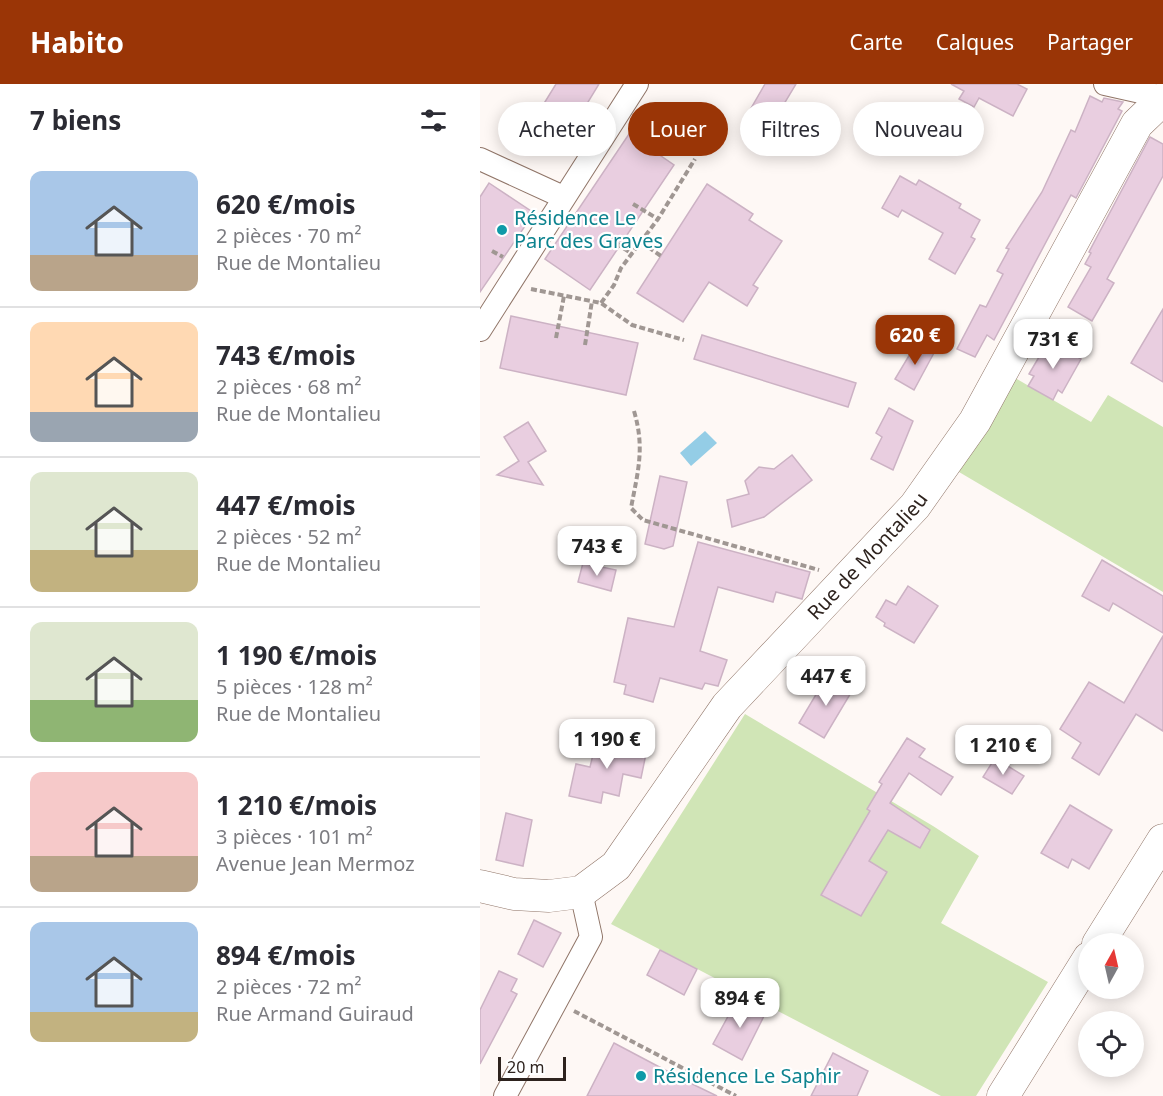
<!DOCTYPE html>
<html lang="fr">
<head>
<meta charset="utf-8">
<style>
  :root { --surface:#fff; --page:#f2f2f3; --text:#2b2b33; --muted:#7c7c81; --line:#e1e1e2; --accent:#9a3506 }
  body { margin:0; font-family:"Noto Sans",sans-serif; background:var(--page); color:var(--text); height:100vh; display:flex; flex-direction:column; font-size:22px; white-space:nowrap }
  * { box-sizing:border-box; margin:0 }
  p { font-size:20px; color:var(--muted) }
  .icon { flex:none; width:33px; height:33px; fill:none; stroke:currentColor; stroke-width:2; stroke-linecap:round; stroke-linejoin:round }
  .map { position:relative; flex:1; overflow:hidden }
  .sheet { display:flex; flex-direction:column; background:var(--surface); width:480px }
  .sheet>* { flex:none }
  .hud { position:absolute; left:18px; top:18px; width:570px; height:54px; display:flex; gap:12px }
  .needle { width:39px; rotate:8deg }
  .fabs { position:absolute; left:598px; top:849px; display:grid; gap:12px }
  .fabs a { display:grid; place-items:center; width:66px; height:66px; border-radius:50%; background:var(--surface); box-shadow:0 3px 15px #0003; font-size:30px }
  .scale { position:absolute; left:18px; bottom:15px; width:68px; box-sizing:border-box; padding-left:6px; border:3px solid #2e231e; border-top:0; font-size:16px; line-height:21px; white-space:nowrap; color:#2e231e; -webkit-text-stroke:4px #fff; paint-order:stroke }
  .price { position:absolute; translate:-50% -51px; padding:0 14px; border-radius:12px; background:#fff; color:#222; font-size:20px; line-height:39px; filter:drop-shadow(0 2px 3px #0008) }
  .price::after { content:''; position:absolute; left:50%; top:36px; width:18px; height:14px; margin-left:-9px; background:inherit; clip-path:polygon(0 0,100% 0,50% 100%) }
  .price.current { background:var(--accent); color:#fff }
  ul { padding:0; list-style:none }
  li { display:flex; align-items:center; gap:18px; height:150px; padding:0 30px }
  li+li { border-top:2px solid var(--line) }
  li span { display:grid; place-items:center; flex:none; width:168px; height:120px; border-radius:12px; color:#555 }
  li>.icon { margin-inline-start:auto }
  span .icon { width:72px; height:72px; fill:#fffc; stroke-width:1 }
  li b { font-size:26px }
  h2 { display:flex; justify-content:space-between; align-items:center; height:72px; padding:0 30px; font-size:26px }
  .pill { padding:0 21px; border-radius:27px; background:var(--surface); box-shadow:0 3px 15px #0003; font-size:21px; line-height:54px }
  .pill.current { background:var(--accent); color:#fff }
  header { display:flex; align-items:center; gap:36px; box-sizing:border-box; height:84px; padding:0 30px; background:var(--accent); color:#fff }
  header strong { font-size:28px }
  nav { display:flex; gap:33px; margin-inline-start:auto; font-size:21px }
  main { display:flex; flex:1; min-height:0 }
  .map>svg:first-child { display:block }
  .green { fill:#d0e5b6 }
  .water { fill:#94cde6 }
  .building { fill:#e9cee0; stroke:#ccb2c4; stroke-width:1.5 }
  .lines { fill:none; stroke-linecap:round; stroke-linejoin:round }
  .street-casing { stroke:#907568; stroke-width:24 }
  .secondary-casing { stroke:#907568; stroke-width:33 }
  .path { stroke:#a09793; stroke-width:4; stroke-dasharray:6 3; stroke-linecap:butt }
  .street { stroke:#fff; stroke-width:22 }
  .secondary { stroke:#fff; stroke-width:32 }
  .culture-dot { fill:#0f9aa8; stroke:#fff; stroke-width:2 }
  .labels { text-anchor:middle; stroke-width:4.5; stroke-linejoin:round; paint-order:stroke }
  .culture-label { font-size:20px; fill:#0d838f; stroke:#fff; text-anchor:start }
  .street-label { font-size:20px; fill:#2e231e; stroke:#fff }
</style>
</head>
<body>
<header>
<strong>Habito</strong>
<nav><a>Carte</a><a>Calques</a><a>Partager</a></nav>
</header>
<main>
<section class="sheet">
<h2>7 biens<svg class="icon" aria-label="filters" viewBox="0 0 24 24"><path d="M4 7h16M4 17h16"/><circle cx="9" cy="7" r="2"/><circle cx="15" cy="17" r="2"/></svg></h2>
<ul>
<li><span style="background:linear-gradient(#a9c7e8 70%,#b9a48a 0)"><svg class="icon" aria-label="home" viewBox="0 0 24 24"><path d="M3 11l9-7 9 7M6 9v11h12V9"/></svg></span><div><b>620 €/mois</b><p>2 pièces · 70 m²</p><p>Rue de Montalieu</p></div></li>
<li><span style="background:linear-gradient(#ffd9b3 75%,#9aa5b1 0)"><svg class="icon" aria-label="home" viewBox="0 0 24 24"><path d="M3 11l9-7 9 7M6 9v11h12V9"/></svg></span><div><b>743 €/mois</b><p>2 pièces · 68 m²</p><p>Rue de Montalieu</p></div></li>
<li><span style="background:linear-gradient(#dfe7d0 65%,#c2b280 0)"><svg class="icon" aria-label="home" viewBox="0 0 24 24"><path d="M3 11l9-7 9 7M6 9v11h12V9"/></svg></span><div><b>447 €/mois</b><p>2 pièces · 52 m²</p><p>Rue de Montalieu</p></div></li>
<li><span style="background:linear-gradient(#dfe7d0 65%,#8fb573 0)"><svg class="icon" aria-label="home" viewBox="0 0 24 24"><path d="M3 11l9-7 9 7M6 9v11h12V9"/></svg></span><div><b>1 190 €/mois</b><p>5 pièces · 128 m²</p><p>Rue de Montalieu</p></div></li>
<li><span style="background:linear-gradient(#f6c9c9 70%,#b9a48a 0)"><svg class="icon" aria-label="home" viewBox="0 0 24 24"><path d="M3 11l9-7 9 7M6 9v11h12V9"/></svg></span><div><b>1 210 €/mois</b><p>3 pièces · 101 m²</p><p>Avenue Jean Mermoz</p></div></li>
<li><span style="background:linear-gradient(#a9c7e8 75%,#c2b280 0)"><svg class="icon" aria-label="home" viewBox="0 0 24 24"><path d="M3 11l9-7 9 7M6 9v11h12V9"/></svg></span><div><b>894 €/mois</b><p>2 pièces · 72 m²</p><p>Rue Armand Guiraud</p></div></li>
</ul>
</section>
<div class="map">
<svg width="683" height="1012" viewBox="0 0 683 1012">
  <rect width="100%" height="100%" fill="#fef8f5"/>
  <g class="green">
    <path d="M535 294 611 338 628 311 683 343V508L479 388Z"/>
    <path d="M265 630 453 742 499 772 461 839 568 898 496 1012H461L131 840Z"/>
  </g>
  <path class="water" d="M225 347 237 359 211 382 200 369Z"/>
  <g class="building">
    <path d="M76 0H119L80 64 47 47Z"/>
    <path d="M285 0H316L292 40 270 26Z"/>
    <path d="M471 0H537L547 5 533 32 499 14 494 23 479 15 484 7Z"/>
    <path d="M610 12 622 18 624 14 643 18 638 25 642 27 596 114 591 111 514 256 507 251 495 273 477 265 500 221 506 223 523 190 517 187 529 165 526 164 562 108 591 46 595 48Z"/>
    <path d="M149 50 194 81 110 206 65 175Z"/>
    <path d="M670 53 683 60V92L627 195 634 199 612 237 588 223 611 183 605 180 611 169 609 168Z"/>
    <path d="M420 92 436 101 439 96 481 120 479 124 500 136 491 153 495 155 475 190 449 175 463 149 422 126 418 133 402 124Z"/>
    <path d="M9 99 54 129 0 208V113Z"/>
    <path d="M227 100 273 130 269 136 302 157 273 201 278 204 267 222 229 198 203 238 157 209Z"/>
    <path d="M683 225V298L651 279Z"/>
    <path d="M31 232 158 259 146 311 20 284Z"/>
    <path d="M222 251 376 299 368 323 214 275Z"/>
    <path d="M569 256 601 275 582 309 578 306 573 316 548 302 554 292 549 290Z"/>
    <path d="M436 260 455 267 434 306 415 295Z"/>
    <path d="M409 324 433 337 413 386 391 375 402 353 396 349Z"/>
    <path d="M48 338 66 367 48 378 63 401 17 391 39 377 24 353Z"/>
    <path d="M312 371 332 396 284 433 252 443 247 416 269 410 265 397 279 383 294 385Z"/>
    <path d="M180 392 207 398 193 462 184 465 165 460Z"/>
    <path d="M218 458 330 488 322 515 296 508 293 518 238 503 220 567 247 576 238 602 225 599 222 605 180 594 173 618 144 610 146 601 134 598 148 534 194 543Z"/>
    <path d="M622 476 683 512V549L633 519 629 527 602 512Z"/>
    <path d="M103 479 136 486 131 507 98 498Z"/>
    <path d="M428 502 458 522 434 559 404 542 405 539 396 533 406 516 416 521Z"/>
    <path d="M683 552V647L656 630 619 691 592 674 601 659 580 645 609 598 644 619Z"/>
    <path d="M347 592 372 607 344 654 319 639Z"/>
    <path d="M117 654 167 665 161 694 143 690 139 712 123 708 121 719 89 712 96 680 110 683Z"/>
    <path d="M427 654 445 665 439 673 473 693 461 711 429 689 410 719 450 746 440 764 408 746 389 777 407 788 381 832 341 811 390 727 387 725 402 700 399 698Z"/>
    <path d="M515 674 544 692 532 710 503 693Z"/>
    <path d="M590 721 632 746 609 785 592 775 588 784 561 769Z"/>
    <path d="M26 729 52 736 43 782 16 776Z"/>
    <path d="M54 836 81 849 63 883 38 870Z"/>
    <path d="M180 866 217 885 204 911 167 891Z"/>
    <path d="M19 887 37 895 31 907 37 910 0 980V926Z"/>
    <path d="M258 914 286 928 262 976 233 960Z"/>
    <path d="M134 959 204 996 237 1012H107Z"/>
    <path d="M353 969 388 987 377 1012H331Z"/>
  </g>
  <g class="lines">
    <defs>
      <g id="street">
        <path d="M625 0 683 13"/>
        <path d="M0 75 83 113"/>
        <path d="M0 246 157 0"/>
        <path d="M25 1012 111 853 101 808"/>
      </g>
      <g id="secondary">
        <path id="s1" d="M0 802 34 810 69 812 101 808 136 782 247 622 435 422 495 337 657 40 683 15"/>
        <path d="M618 860 683 756"/>
        <path d="M523 1012 609 874"/>
      </g>
    </defs>
    <use href="#street" class="street-casing"/>
    <use href="#secondary" class="secondary-casing"/>
    <g class="path">
      <path d="M153 120 178 135"/>
      <path d="M129 154 152 170"/>
      <path d="M161 158 181 172"/>
      <path d="M12 167 23 173"/>
      <path d="M51 205 121 219 152 241 204 256"/>
      <path d="M121 219 134 201 141 184 178 135 215 75"/>
      <path d="M76 254 84 212"/>
      <path d="M105 261 112 217"/>
      <path d="M154 327C165 364 158 387 151 424L163 436 339 486"/>
      <path d="M94 927 256 1012"/>
    </g>
    <use href="#street" class="street"/>
    <use href="#secondary" class="secondary"/>
  </g>
  <g class="culture-dot">
    <circle cx="22" cy="146" r="6"/>
    <circle cx="161" cy="992" r="6"/>
  </g>
  <g class="labels">
    <g class="culture-label">
      <text x="34" y="141">Résidence Le<tspan x="34" dy="23">Parc des Graves</tspan></text>
      <text x="173" y="999">Résidence Le Saphir</text>
    </g>
    <g class="street-label">
      <text dy="7" stroke="none"><textPath href="#s1" startOffset="546">Rue de Montalieu</textPath></text>
    </g>
  </g>
</svg>
<div class="fabs">
<a><svg class="needle" viewBox="-14 -14 28 28"><path d="M0-13l5 13h-10z" fill="#e53935"/><path d="M0 13l5-13h-10z" fill="#7c7c81"/></svg></a>
<a><svg class="icon" aria-label="locate" viewBox="0 0 24 24"><circle cx="12" cy="12" r="6"/><path d="M12 2v4M12 18v4M2 12h4M18 12h4"/></svg></a>
</div>
<div class="scale">20 m</div>
<b class="price current" style="left:435px;top:282px">620 €</b>
<b class="price" style="left:573px;top:286px">731 €</b>
<b class="price" style="left:117px;top:493px">743 €</b>
<b class="price" style="left:346px;top:623px">447 €</b>
<b class="price" style="left:127px;top:686px">1 190 €</b>
<b class="price" style="left:523px;top:692px">1 210 €</b>
<b class="price" style="left:260px;top:945px">894 €</b>
<div class="hud">
<a class="pill">Acheter</a>
<a class="pill current">Louer</a>
<a class="pill">Filtres</a>
<a class="pill">Nouveau</a>
</div>
</div>
</main>
</body>
</html>
